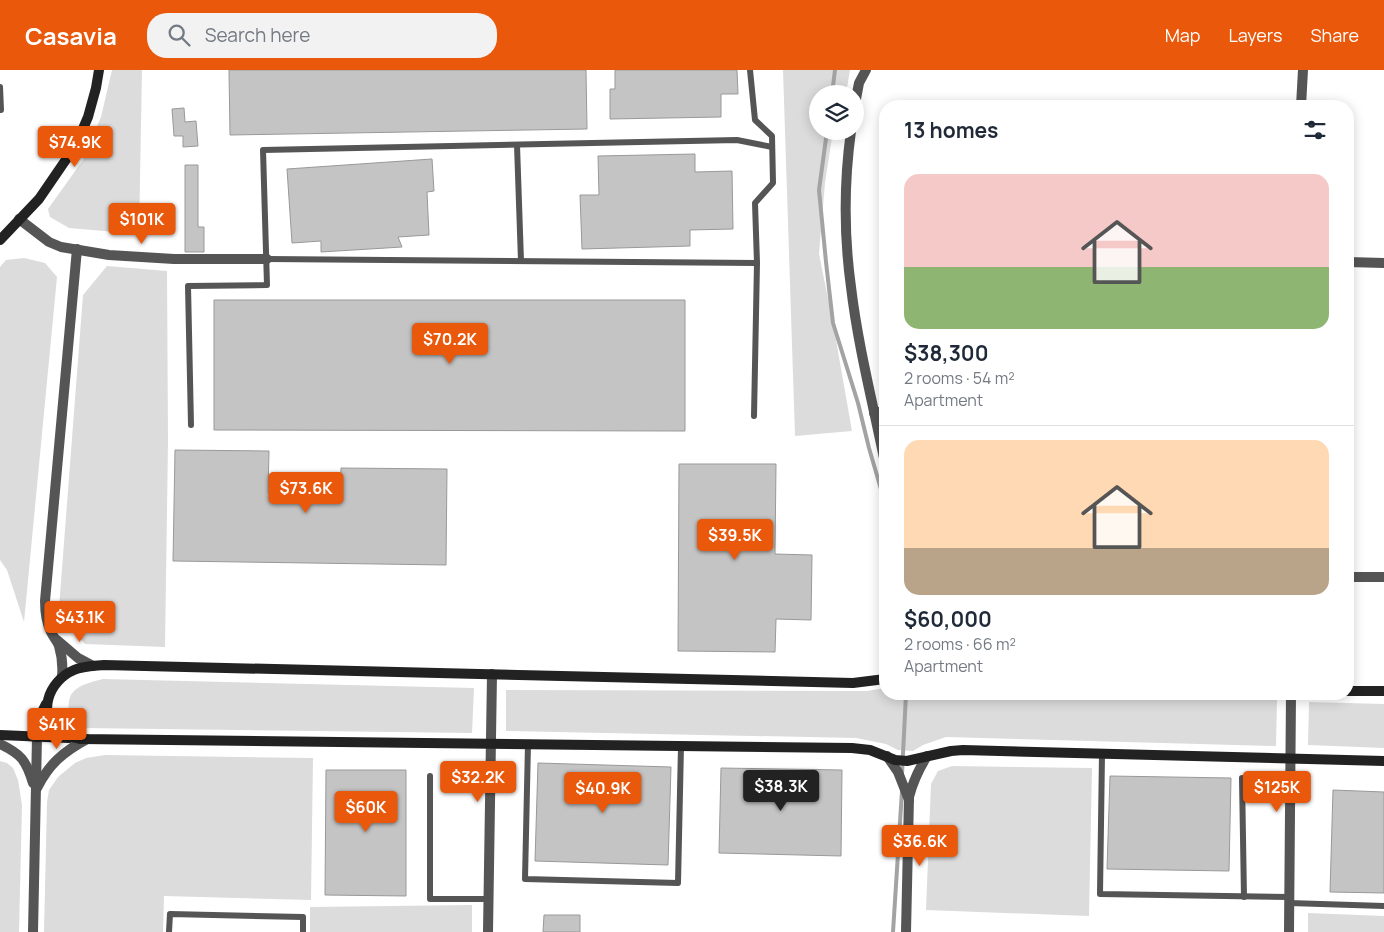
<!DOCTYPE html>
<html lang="en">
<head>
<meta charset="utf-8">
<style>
  :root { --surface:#fff; --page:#f2f2f3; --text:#1f2937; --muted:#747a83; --line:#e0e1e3; --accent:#ea580c }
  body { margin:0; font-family:Manrope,sans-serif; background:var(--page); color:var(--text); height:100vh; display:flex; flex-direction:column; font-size:19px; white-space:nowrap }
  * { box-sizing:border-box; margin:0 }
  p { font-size:16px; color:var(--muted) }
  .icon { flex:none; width:28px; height:28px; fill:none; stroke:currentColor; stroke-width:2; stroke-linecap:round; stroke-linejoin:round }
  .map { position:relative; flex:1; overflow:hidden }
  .panel { position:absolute; left:879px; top:30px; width:475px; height:600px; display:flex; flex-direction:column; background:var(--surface); border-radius:20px; box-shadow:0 2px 12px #0003 }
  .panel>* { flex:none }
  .buttons { position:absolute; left:809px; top:15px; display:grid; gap:10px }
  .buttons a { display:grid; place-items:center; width:55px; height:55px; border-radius:50%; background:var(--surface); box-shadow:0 2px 12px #0003; font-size:25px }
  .price { position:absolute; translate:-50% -42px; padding:0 11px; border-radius:5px; background:var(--accent); color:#fff; font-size:16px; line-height:32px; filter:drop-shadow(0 1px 2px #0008) }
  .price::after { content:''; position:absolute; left:50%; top:30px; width:15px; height:11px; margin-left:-8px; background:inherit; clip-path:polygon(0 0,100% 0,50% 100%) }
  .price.active { background:#222; color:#fff }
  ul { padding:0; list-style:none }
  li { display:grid; align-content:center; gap:10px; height:265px; padding:0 25px }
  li+li { border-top:1px solid var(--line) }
  li span { display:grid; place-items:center; height:155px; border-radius:15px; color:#555 }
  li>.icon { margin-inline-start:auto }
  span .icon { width:90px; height:90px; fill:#fffc; stroke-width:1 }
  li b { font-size:21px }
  h2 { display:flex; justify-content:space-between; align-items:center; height:60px; padding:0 25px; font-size:21px }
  header { display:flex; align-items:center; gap:30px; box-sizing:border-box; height:70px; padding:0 25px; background:var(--accent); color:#fff }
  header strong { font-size:24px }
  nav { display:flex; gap:28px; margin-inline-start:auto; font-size:18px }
  .search { width:350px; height:45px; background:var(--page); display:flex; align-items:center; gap:12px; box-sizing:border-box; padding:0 18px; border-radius:20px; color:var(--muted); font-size:19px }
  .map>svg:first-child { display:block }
  .green { fill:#dcdcdc }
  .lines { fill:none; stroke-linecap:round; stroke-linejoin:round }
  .stream { stroke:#a3a3a3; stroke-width:4 }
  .building { fill:#c4c4c4; stroke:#999 }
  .lane { stroke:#555; stroke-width:6 }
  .street { stroke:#555; stroke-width:10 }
  .secondary { stroke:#222; stroke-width:10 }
</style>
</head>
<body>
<header>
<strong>Casavia</strong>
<div class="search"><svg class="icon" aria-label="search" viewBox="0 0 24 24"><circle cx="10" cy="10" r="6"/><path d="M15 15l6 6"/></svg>Search here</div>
<nav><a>Map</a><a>Layers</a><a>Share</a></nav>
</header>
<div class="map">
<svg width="1384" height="862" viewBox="0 0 1384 862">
  <rect width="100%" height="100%" fill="#fff"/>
  <g class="green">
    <path d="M112 0H142L139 164 69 158 50 147 48 139 83 90 101 47Z"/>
    <path d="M783 0H850L846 24H818V61H833L825 113 819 184 833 253 852 361 795 366Z"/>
    <path d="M24 188 45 193 57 207 24 552 7 500 0 490V197L6 190Z"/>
    <path d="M107 196 167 201 168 372 165 577 85 574 72 558 59 538 83 225Z"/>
    <path d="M103 609 474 618 472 663 82 658 71 652C63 621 75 616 103 609Z"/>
    <path d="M885 618V624H942L953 626 1277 630 1276 676 946 667 923 675 913 681 898 680 886 674 856 668 506 661V620L867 621Z"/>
    <path d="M1309 632 1384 634V678L1308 675Z"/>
    <path d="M105 685 313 688 311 830 164 826 163 862H44L47 732 49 720 58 707 75 693 86 688Z"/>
    <path d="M0 691 7 693 13 698 18 710 22 735 19 862H0Z"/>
    <path d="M952 696 1092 698 1089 846 926 840 931 714 938 701Z"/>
    <path d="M472 835V862H310V837Z"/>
    <path d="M1308 843 1384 846V862H1308Z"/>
  </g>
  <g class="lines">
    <g class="stream">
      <path d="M832 24 835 0"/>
      <path d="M827 61 819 120 826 192 833 253 858 333 869 378 885 433"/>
      <path d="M902 704 906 624"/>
      <path d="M893 862 902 721"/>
    </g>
  </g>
  <g class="building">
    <path d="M229 0H586L587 59 230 65Z"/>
    <path d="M615 0H737L738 24H721V47L610 49V19H615Z"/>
    <path d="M184 38 185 52 196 51 198 76 183 77V66H174L172 39Z"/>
    <path d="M695 84V102L732 101 733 159 690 160V176L582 179 580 125H599L598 86Z"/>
    <path d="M432 89 434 121 427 122 429 165 398 167 402 177 321 182V171L292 173 287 99Z"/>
    <path d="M185 95H198V157H204V182H185Z"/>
    <path d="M214 230H685V361L214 360Z"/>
    <path d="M175 380 269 381 268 422 340 423 341 398 447 399 446 495 173 491Z"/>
    <path d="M679 394H776L775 484 812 485 811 550 776 549 775 582 678 581Z"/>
    <path d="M538 693 671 697 668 795 535 791Z"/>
    <path d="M721 698 842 700 841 786 719 783Z"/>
    <path d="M326 700H406V826L325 825Z"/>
    <path d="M1110 706 1231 708 1229 801 1107 799Z"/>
    <path d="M1333 720 1384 722V823L1330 822Z"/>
    <path d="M544 845H580V862H543Z"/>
  </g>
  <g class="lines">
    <g class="lane">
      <path d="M0 17 1 40H0"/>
      <path d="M517 75 521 191"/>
      <path d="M267 189 757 193 755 133 773 113 772 66 755 50 750 0"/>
      <path d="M754 346 757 193"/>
      <path d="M191 355 188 216 267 215 263 80 737 70 772 77"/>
      <path d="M528 674 525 809 678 813 681 676"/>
      <path d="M1102 684 1100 824 1289 827"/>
      <path d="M430 706V829H489"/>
      <path d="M1242 708 1244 827"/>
      <path d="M1289 833 1384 836"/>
      <path d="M169 862 170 844 303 847V862"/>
    </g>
    <g class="street">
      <path d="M855 34 859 13 866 0"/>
      <path d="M1301 36 1303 0"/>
      <path d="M851 61C844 112 844 166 851 217 858 276 873 334 885 393"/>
      <path d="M19 149 49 172 61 177 109 185 174 189H267"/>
      <path d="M1348 192 1384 193"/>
      <path d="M874 343 885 341"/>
      <path d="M1348 507H1384"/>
      <path d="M57 570 78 588 93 596"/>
      <path d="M62 607C63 596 62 586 59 576 57 570 53 567 51 562 46 552 45 541 45 531L77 179"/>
      <path d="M0 674C21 684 26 690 33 713"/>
      <path d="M887 686 898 702 909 730"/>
      <path d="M37 718C49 694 63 682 87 669"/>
      <path d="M33 862 37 667"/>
      <path d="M488 862 492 604"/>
      <path d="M906 862 909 727C913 711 919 699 927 686"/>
      <path d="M1289 862 1291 624"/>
    </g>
    <g class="secondary">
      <path d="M0 170 39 129 76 75 88 47 96 18 99 0"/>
      <path d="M885 609 853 613 104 595C95 596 83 596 74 600 48 611 36 645 61 662 66 666 74 667 80 669L852 678 870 680 895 690 907 691 951 681 963 680 1384 691"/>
      <path d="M1348 621H1384"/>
      <path d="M0 665 69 668"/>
      <path d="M37 667 38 650 46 634"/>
    </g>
  </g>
</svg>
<div class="buttons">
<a><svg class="icon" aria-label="layers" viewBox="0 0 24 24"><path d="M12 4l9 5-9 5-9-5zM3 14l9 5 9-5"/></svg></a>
</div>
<b class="price" style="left:75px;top:98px">$74.9K</b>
<b class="price" style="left:142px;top:175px">$101K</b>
<b class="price" style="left:450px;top:295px">$70.2K</b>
<b class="price" style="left:306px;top:444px">$73.6K</b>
<b class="price" style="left:735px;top:491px">$39.5K</b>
<b class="price" style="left:80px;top:573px">$43.1K</b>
<b class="price" style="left:57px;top:680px">$41K</b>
<b class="price" style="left:478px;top:733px">$32.2K</b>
<b class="price active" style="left:781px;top:742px">$38.3K</b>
<b class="price" style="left:1277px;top:743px">$125K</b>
<b class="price" style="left:603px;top:744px">$40.9K</b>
<b class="price" style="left:366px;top:763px">$60K</b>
<b class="price" style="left:920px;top:797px">$36.6K</b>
<section class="panel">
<h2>13 homes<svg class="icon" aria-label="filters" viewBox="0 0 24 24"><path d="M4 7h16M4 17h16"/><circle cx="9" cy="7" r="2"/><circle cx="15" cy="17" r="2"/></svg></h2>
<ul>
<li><span style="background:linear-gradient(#f6c9c9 60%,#8fb573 0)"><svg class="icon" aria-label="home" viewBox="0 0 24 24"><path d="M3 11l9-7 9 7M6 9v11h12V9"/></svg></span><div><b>$38,300</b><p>2 rooms · 54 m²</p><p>Apartment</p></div></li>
<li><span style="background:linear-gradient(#ffd9b3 70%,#b9a48a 0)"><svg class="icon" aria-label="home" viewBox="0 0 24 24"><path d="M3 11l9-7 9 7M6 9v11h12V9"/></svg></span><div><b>$60,000</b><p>2 rooms · 66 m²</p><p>Apartment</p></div></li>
</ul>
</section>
</div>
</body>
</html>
